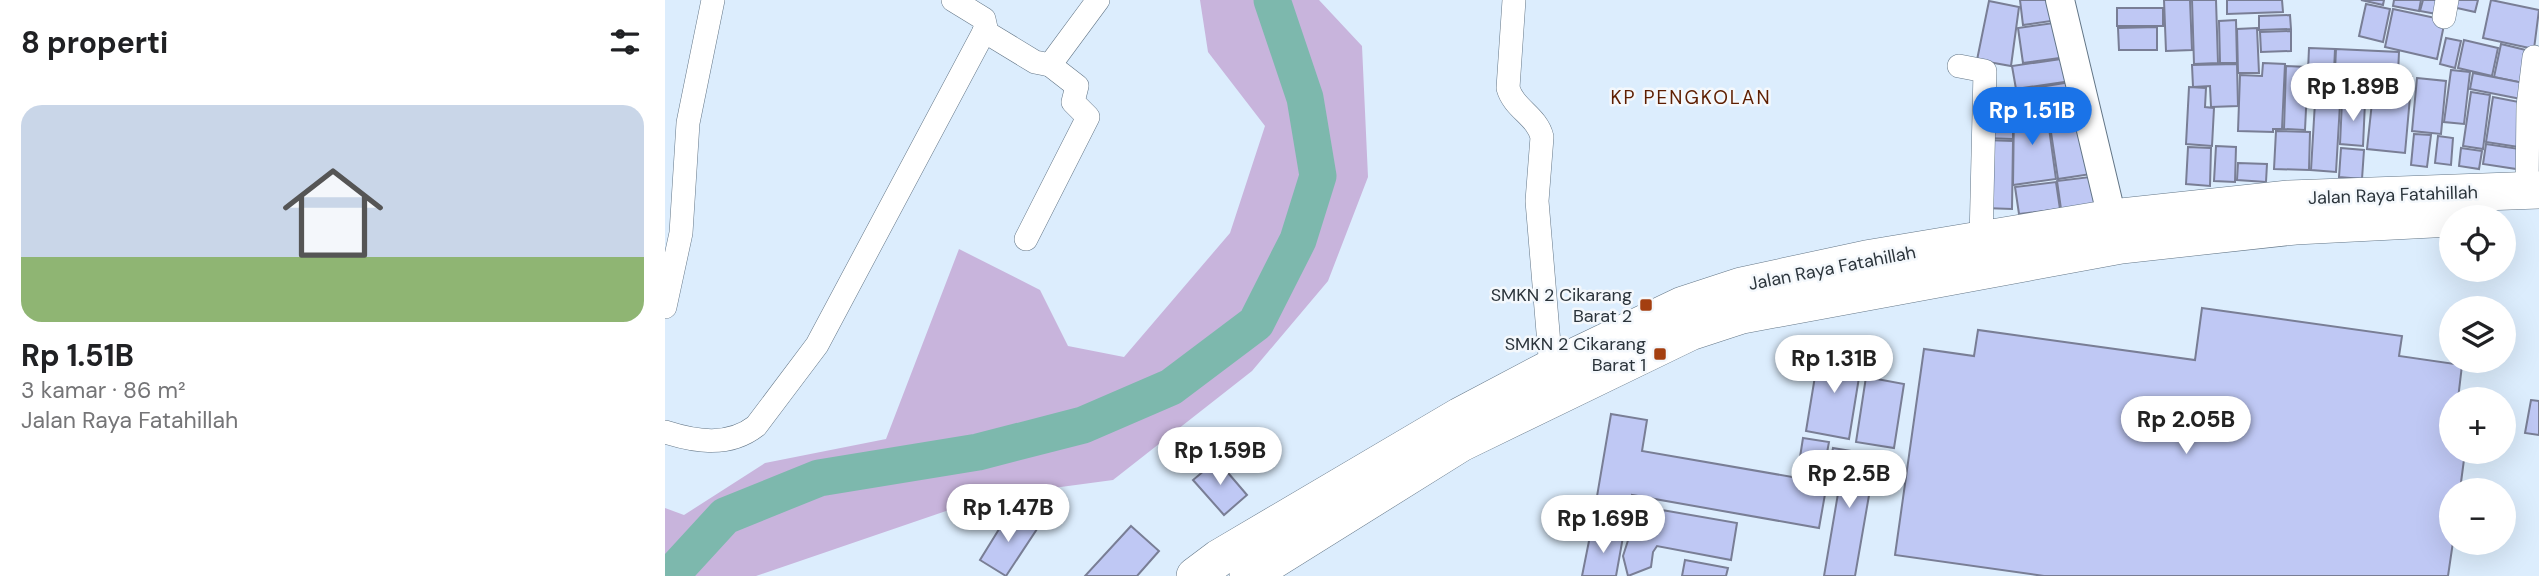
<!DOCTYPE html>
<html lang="id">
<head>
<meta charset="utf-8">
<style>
  :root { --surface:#fff; --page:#f2f2f2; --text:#202124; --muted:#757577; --line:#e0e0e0; --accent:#1a73e8 }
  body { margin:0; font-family:"DM Sans",sans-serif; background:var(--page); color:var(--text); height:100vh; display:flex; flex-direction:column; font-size:26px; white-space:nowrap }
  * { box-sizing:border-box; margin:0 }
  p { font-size:23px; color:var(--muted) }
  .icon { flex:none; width:38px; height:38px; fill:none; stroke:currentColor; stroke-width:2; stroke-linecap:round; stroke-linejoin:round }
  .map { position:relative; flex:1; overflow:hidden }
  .details { display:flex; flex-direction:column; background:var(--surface); width:665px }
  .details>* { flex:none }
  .controls { position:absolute; left:1774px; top:205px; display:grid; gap:14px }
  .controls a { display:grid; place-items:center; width:77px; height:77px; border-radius:50%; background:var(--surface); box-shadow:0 7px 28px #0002; font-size:35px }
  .price { position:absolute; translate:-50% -60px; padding:0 16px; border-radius:24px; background:#fff; color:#222; font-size:23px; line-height:46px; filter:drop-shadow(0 2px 4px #0008) }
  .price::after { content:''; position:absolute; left:50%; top:42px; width:21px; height:16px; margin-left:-10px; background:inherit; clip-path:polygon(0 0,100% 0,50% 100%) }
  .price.selected { background:var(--accent); color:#fff }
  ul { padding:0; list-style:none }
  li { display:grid; align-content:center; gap:14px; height:371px; padding:0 21px }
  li+li { border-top:2px solid var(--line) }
  li span { display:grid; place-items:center; height:217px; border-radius:21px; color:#555 }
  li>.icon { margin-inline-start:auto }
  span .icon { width:126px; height:126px; fill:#fffc; stroke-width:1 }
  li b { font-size:30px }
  h2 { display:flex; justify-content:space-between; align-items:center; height:84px; padding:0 21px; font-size:30px }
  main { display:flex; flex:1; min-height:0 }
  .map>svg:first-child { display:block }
  .green { fill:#c8b4dc }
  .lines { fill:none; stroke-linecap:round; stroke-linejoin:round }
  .river { stroke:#7db8ad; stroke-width:37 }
  .building { fill:#bfc8f4; stroke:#797e95; stroke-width:2 }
  .minor-casing { stroke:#637687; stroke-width:24 }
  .tertiary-casing { stroke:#637687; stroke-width:30 }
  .trunk-casing { stroke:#637687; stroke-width:38 }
  .minor { stroke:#fff; stroke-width:23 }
  .tertiary { stroke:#fff; stroke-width:28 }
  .trunk { stroke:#fff; stroke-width:37 }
  .poi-dot { fill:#a43f10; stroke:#f4f8fc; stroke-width:2.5 }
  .labels { text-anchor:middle; stroke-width:5; stroke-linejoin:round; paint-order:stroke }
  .street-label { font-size:18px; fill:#2b343b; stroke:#f4f8fc }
  .poi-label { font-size:18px; fill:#2b343b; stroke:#f4f8fc; text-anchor:end }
  .neighbourhood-label { font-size:19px; letter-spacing:2px; fill:#5e1e01; stroke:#f4f8fc }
</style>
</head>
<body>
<main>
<section class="details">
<h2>8 properti<svg class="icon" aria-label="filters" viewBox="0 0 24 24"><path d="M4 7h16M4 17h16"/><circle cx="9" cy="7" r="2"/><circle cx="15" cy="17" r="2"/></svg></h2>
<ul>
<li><span style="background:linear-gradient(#c9d6e8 70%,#8fb573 0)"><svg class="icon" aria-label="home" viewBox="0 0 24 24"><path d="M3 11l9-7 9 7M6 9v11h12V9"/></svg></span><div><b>Rp 1.51B</b><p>3 kamar · 86 m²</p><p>Jalan Raya Fatahillah</p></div></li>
</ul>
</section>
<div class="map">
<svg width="1874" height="576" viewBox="0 0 1874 576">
  <rect width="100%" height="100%" fill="#dcedfd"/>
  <path class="green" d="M535 0H654L697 46 703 177 663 281 587 371 448 480 322 497 91 576H0V508L19 515 100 463 221 439 294 249 375 290 403 346 459 357 565 233 600 126 543 52Z"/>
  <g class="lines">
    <path class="river" d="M5 576 60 516 154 478 313 452 418 425 506 387 591 323 633 240 653 176 640 98 607 0"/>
  </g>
  <g class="building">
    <path d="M1355 0H1391L1393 20 1358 25Z"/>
    <path d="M1499 0H1525L1527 50 1501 51Z"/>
    <path d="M1527 0H1551L1553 63 1529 64Z"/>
    <path d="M1562 0H1617L1618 12 1562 14Z"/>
    <path d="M1696 0H1719L1718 5Z"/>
    <path d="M1729 0H1756L1754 11 1728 6Z"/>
    <path d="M1758 0H1781L1777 15 1755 11Z"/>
    <path d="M1784 0H1813L1810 12 1783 6Z"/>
    <path d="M1826 0 1874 10 1869 49 1818 38Z"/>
    <path d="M1324 1 1354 7 1346 66 1312 60Z"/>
    <path d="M1701 4 1725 9 1718 42 1694 36Z"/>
    <rect x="1452" y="8" width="46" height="18"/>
    <path d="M1728 9 1780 20 1772 59 1720 47Z"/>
    <path d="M1625 15 1626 29 1594 30V16Z"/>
    <path d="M1571 20 1572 63H1555L1554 21Z"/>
    <path d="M1396 22 1402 57 1358 63 1353 28Z"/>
    <path d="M1492 27V50H1454L1453 28Z"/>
    <path d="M1592 28 1594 73H1573L1572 29Z"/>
    <path d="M1626 31V51L1596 52 1595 32Z"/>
    <path d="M1781 38 1796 41 1790 68 1775 64Z"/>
    <path d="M1799 40 1833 48 1827 76 1793 68Z"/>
    <path d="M1836 44 1869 52 1863 84 1829 77Z"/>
    <path d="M1644 48 1670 49 1669 72 1643 71Z"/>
    <path d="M1671 49 1734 52 1733 74 1670 71Z"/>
    <path d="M1403 58 1406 81 1351 89 1347 66Z"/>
    <path d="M1598 63 1620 64 1617 129H1608V132L1573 131 1575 75 1597 76Z"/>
    <path d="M1572 64 1573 106 1546 107 1545 86 1528 87 1527 65Z"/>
    <path d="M1621 66 1643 67 1640 130 1619 129Z"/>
    <path d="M1786 70 1805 72 1799 124 1779 122Z"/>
    <path d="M1643 72 1667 73 1666 96 1642 95Z"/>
    <path d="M1668 73 1704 75 1703 97 1667 95Z"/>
    <path d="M1707 73 1747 77 1745 96 1705 92Z"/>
    <path d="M1808 73 1864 84 1861 100 1805 89Z"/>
    <path d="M1752 78 1781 81 1776 134 1747 131Z"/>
    <path d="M1406 82 1409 100 1353 108 1350 91Z"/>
    <path d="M1524 87 1541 88 1540 107 1549 108 1547 146 1521 144Z"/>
    <path d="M1321 91H1348V139L1320 138Z"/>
    <path d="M1806 92 1825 95 1818 149 1798 146Z"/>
    <path d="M1708 93 1745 97 1740 153 1702 149Z"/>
    <path d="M1828 97 1859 103 1860 148 1821 142Z"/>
    <path d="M1416 101 1426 174 1393 179 1382 106Z"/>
    <path d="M1677 101 1700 102 1698 146 1675 144Z"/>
    <path d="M1650 102 1675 104 1671 172 1646 170Z"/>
    <path d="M1381 106 1391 179 1348 185 1349 110Z"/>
    <path d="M1611 131 1645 132 1644 170 1609 169Z"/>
    <path d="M1749 134 1766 135 1762 167 1746 165Z"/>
    <path d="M1773 136 1788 138 1786 165 1770 163Z"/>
    <path d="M1320 140 1348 141 1347 209 1319 208Z"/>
    <path d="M1821 144 1861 150 1858 170 1818 164Z"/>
    <path d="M1551 146 1571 147 1570 182 1549 181Z"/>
    <path d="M1523 147 1546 148 1545 186 1521 184Z"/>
    <path d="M1676 148 1699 150 1697 179 1674 177Z"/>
    <path d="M1796 148 1817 151 1814 169 1794 166Z"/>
    <path d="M1573 163 1602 164 1601 182 1572 180Z"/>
    <path d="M1433 176 1437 204 1396 209 1392 181Z"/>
    <path d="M1391 182 1395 209 1354 214 1350 187Z"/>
    <path d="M1537 308 1737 336 1734 356 1797 365 1793 399H1787V452H1800L1795 490H1787L1788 542 1783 576H1379L1230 555 1259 349 1309 356 1313 330 1530 360Z"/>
    <path d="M1154 352 1197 359 1184 439 1141 431Z"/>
    <path d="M1201 377 1239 384 1229 448 1191 442Z"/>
    <path d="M1866 400 1874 401V435L1860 433Z"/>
    <path d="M946 414 982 420 977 451 1162 483 1154 528 967 495 963 520 929 514Z"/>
    <path d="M1138 438 1164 442 1158 474 1133 470Z"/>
    <path d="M1168 448 1211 455 1190 576H1159L1176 476 1163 473Z"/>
    <path d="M552 460 582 495 559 515 528 480Z"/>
    <path d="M997 510 1072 523 1066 560 992 546 988 552 986 567 963 576 958 556 967 528Z"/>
    <path d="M344 513 372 529 341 576 315 560Z"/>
    <path d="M466 526 494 551 472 576H420Z"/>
    <path d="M926 531 958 537 951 576H917Z"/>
    <path d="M1020 560 1063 568 1061 576H1017Z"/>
  </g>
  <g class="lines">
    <defs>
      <g id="minor">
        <path d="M849 0 843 88C849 109 872 116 877 137L872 201 886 368"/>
        <path d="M1779 17 1782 0"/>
        <path d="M319 31 370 62 385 65 433 0"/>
        <path d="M1294 66 1320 71 1316 240"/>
        <path d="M1862 190 1863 106 1869 57"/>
        <path d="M361 239 423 117 408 102 412 86 385 65"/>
        <path d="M0 307 16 233 23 123 48 0"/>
        <path d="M0 432C31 442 64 447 91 426L152 345 321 28 319 19 288 0"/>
      </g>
      <path id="tertiary" d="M1395 0 1447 218"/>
      <g id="trunk">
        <path d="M530 576 554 558 795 416 886 368 1018 305 1076 286 1201 259 1447 218 1624 199 1874 190"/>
        <path d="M583 576 796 443 1025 332 1077 315 1456 245 1630 226 1787 218"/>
      </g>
    </defs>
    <use href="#minor" class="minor-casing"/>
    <use href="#tertiary" class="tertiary-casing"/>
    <use href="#trunk" class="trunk-casing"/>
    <use href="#minor" class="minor"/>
    <use href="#tertiary" class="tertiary"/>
    <use href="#trunk" class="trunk"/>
  </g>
  <g class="poi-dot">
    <rect x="974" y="298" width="14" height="14" rx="3.5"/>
    <rect x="988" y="347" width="14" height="14" rx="3.5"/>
  </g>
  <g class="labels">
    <g class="street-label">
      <text transform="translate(1728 195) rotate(-2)" y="6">Jalan Raya Fatahillah</text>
      <text transform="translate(1167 268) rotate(-11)" y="6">Jalan Raya Fatahillah</text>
    </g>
    <g class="poi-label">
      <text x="967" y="301">SMKN 2 Cikarang<tspan x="967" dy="21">Barat 2</tspan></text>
      <text x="981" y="350">SMKN 2 Cikarang<tspan x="981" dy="21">Barat 1</tspan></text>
    </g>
    <g class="neighbourhood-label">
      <text x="1026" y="104">KP PENGKOLAN</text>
    </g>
  </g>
</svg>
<div class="controls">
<a><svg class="icon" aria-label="locate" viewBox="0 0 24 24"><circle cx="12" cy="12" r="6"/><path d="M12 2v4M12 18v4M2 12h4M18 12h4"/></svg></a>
<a><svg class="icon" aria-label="layers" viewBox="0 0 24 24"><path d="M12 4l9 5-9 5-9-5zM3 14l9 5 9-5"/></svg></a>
<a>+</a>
<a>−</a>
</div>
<b class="price" style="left:1688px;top:123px">Rp 1.89B</b>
<b class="price selected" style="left:1367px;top:147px">Rp 1.51B</b>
<b class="price" style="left:1169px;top:395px">Rp 1.31B</b>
<b class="price" style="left:1521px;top:456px">Rp 2.05B</b>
<b class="price" style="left:555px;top:487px">Rp 1.59B</b>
<b class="price" style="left:1184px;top:510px">Rp 2.5B</b>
<b class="price" style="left:343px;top:544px">Rp 1.47B</b>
<b class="price" style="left:938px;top:555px">Rp 1.69B</b>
</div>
</main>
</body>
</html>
